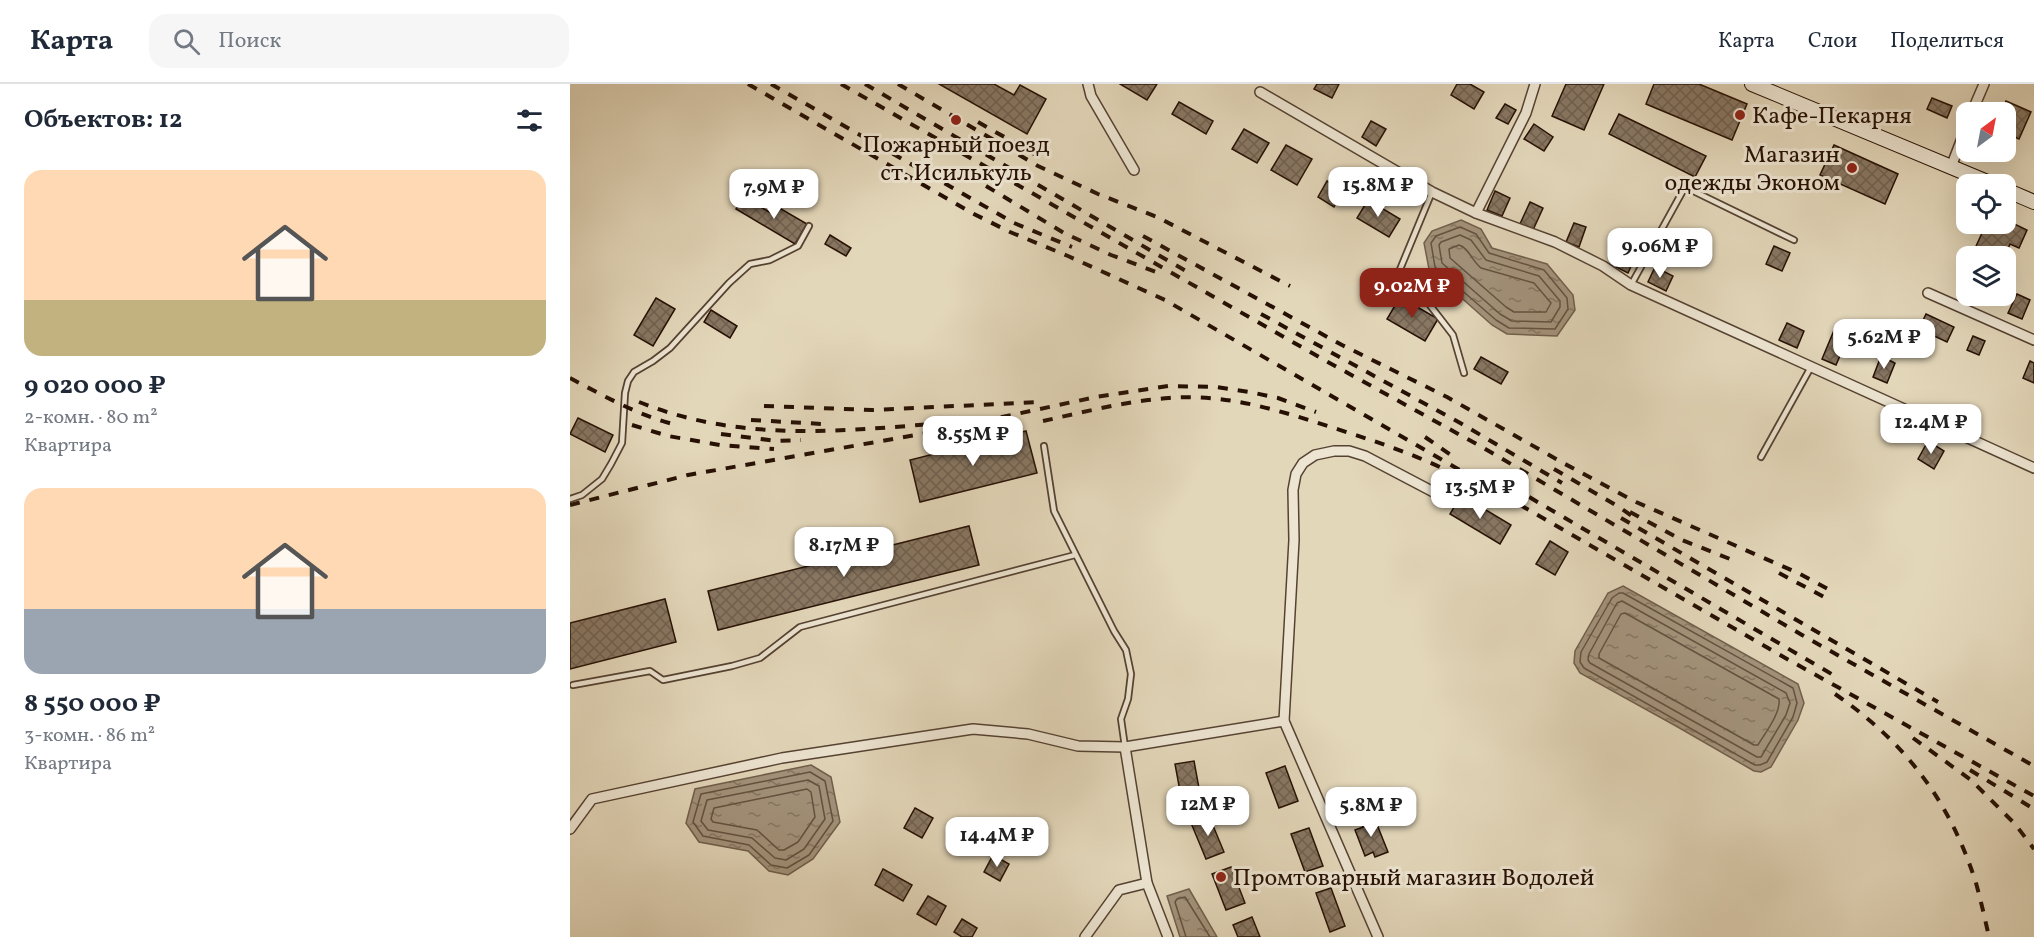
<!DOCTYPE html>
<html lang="ru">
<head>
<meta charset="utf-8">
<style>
  :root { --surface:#fff; --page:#f6f6f7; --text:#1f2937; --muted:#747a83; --line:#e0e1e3; --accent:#8f2418 }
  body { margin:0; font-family:Vollkorn,serif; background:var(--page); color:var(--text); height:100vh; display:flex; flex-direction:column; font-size:22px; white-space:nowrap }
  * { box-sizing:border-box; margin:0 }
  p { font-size:20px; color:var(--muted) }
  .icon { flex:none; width:33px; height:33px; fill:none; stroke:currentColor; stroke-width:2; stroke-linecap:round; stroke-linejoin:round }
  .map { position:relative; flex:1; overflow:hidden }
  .panel { display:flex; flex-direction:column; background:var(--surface); width:570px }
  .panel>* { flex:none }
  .needle { width:39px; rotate:32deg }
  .fabs { position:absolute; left:1386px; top:18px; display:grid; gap:12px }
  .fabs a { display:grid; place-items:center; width:60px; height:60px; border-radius:12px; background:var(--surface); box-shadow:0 6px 24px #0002; font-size:30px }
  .price { position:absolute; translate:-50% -51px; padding:0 14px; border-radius:12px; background:#fff; color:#222; font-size:20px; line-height:39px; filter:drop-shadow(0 2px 3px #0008) }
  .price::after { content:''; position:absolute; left:50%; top:36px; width:18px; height:14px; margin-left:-9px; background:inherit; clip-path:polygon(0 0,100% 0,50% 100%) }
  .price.selected { background:var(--accent); color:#fff }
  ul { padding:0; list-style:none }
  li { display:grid; align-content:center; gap:12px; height:318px; padding:0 24px }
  li span { display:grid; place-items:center; height:186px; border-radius:18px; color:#555 }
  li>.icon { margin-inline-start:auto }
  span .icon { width:108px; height:108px; fill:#fffc; stroke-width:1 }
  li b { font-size:26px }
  h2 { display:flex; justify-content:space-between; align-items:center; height:72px; padding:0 24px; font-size:26px }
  header { display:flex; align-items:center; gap:36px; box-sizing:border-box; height:84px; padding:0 30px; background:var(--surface); border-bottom:2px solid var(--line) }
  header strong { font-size:28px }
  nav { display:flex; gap:33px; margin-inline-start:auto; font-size:21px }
  .search { width:420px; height:54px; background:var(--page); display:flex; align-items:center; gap:15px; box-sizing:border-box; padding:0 21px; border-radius:18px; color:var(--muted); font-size:22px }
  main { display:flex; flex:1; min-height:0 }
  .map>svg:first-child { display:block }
  .water { fill:url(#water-ripples); stroke:#715f4c; stroke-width:1.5 }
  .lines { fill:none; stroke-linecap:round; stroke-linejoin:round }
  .shore { stroke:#645240; stroke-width:1.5 }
  .building { fill:url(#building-cross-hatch); stroke:#261004; stroke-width:1.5 }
  .lane-casing { stroke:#554232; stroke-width:8 }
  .street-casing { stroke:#554232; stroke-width:12 }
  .secondary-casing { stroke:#261004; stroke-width:16 }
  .lane { stroke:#ede5d2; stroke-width:4.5 }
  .street { stroke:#ede5d2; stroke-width:9 }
  .secondary { stroke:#ede5d2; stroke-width:14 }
  .rail { stroke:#261004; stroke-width:4; stroke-dasharray:10 10; stroke-linecap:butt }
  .poi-dot { fill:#8f2418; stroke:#ede5d2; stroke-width:2 }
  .labels { text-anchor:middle; stroke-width:6; stroke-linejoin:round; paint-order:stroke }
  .poi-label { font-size:24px; fill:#261004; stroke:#ede5d2; text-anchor:start }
</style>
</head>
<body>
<header>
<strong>Карта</strong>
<div class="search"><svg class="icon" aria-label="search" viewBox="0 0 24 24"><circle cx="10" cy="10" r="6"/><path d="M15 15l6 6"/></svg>Поиск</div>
<nav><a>Карта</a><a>Слои</a><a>Поделиться</a></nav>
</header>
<main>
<section class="panel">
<h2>Объектов: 12<svg class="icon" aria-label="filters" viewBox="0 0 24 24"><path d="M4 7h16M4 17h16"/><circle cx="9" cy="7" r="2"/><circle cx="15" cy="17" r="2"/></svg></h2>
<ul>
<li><span style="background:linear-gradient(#ffd9b3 70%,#c2b280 0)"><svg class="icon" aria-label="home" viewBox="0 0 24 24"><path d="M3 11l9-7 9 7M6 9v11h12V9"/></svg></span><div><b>9 020 000 ₽</b><p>2-комн. · 80 m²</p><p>Квартира</p></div></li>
<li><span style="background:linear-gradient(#ffd9b3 65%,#9aa5b1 0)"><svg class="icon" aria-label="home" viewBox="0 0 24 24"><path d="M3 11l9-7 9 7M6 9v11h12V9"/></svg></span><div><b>8 550 000 ₽</b><p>3-комн. · 86 m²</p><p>Квартира</p></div></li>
</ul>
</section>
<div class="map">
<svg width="1464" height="853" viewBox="0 0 1464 853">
  <defs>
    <pattern id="water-ripples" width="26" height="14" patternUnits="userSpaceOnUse" patternTransform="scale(1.5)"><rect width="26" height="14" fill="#a3937c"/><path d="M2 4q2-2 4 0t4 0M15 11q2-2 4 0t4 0" fill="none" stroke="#857763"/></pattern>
    <pattern id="building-cross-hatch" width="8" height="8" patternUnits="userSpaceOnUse" patternTransform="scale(1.5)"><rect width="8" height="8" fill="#887763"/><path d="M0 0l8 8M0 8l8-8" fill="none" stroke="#6f604f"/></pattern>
  </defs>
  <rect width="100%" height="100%" fill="#e3d7ba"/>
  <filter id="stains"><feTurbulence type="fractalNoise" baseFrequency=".00333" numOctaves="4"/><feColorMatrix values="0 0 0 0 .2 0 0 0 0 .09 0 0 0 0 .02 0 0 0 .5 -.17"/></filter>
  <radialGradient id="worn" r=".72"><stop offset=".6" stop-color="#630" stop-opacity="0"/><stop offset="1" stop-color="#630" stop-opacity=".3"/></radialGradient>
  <g class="water">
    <path d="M891 136 911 145 922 164 977 180 1003 211 1005 226 987 252 937 250 922 241 859 185 854 159 862 147Z"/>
    <path d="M1053 502 1228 600 1234 619 1228 636 1201 683 1191 688 1184 687 1106 642 1010 589 1004 579 1005 567 1038 509Z"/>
    <path d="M241 681 261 693 270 738 243 775 218 791 199 787 178 767 129 758 116 739 125 705Z"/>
    <path d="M619 805 647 853H610L597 812Z"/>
  </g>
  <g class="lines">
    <g class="shore">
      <path d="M890 143 906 150 919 169 974 186 997 214 998 225 985 245 939 244 926 236 865 183 861 159 866 152Z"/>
      <path d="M890 151 901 156 916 176 969 192 990 217V223L981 238 942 237 930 230 872 179 869 161 871 158Z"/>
      <path d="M889 161C899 164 902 177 911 184L964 199 981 219 976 228H944L936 223 880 174 879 165Z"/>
      <path d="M1049 509H1053L1223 604 1227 619 1223 633 1197 678 1190 681H1185L1014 584 1010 578 1011 568 1042 514Z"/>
      <path d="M1052 517 1216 609 1220 619 1216 631 1191 673H1187L1020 579 1018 576 1019 570 1047 519Z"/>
      <path d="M1055 529 1209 615C1211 629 1195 649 1188 661H1184L1029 574V570L1051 530Z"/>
      <path d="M240 688 255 697 263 737 239 771 217 784 201 781 179 761 133 752 123 738 131 710Z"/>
      <path d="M238 696 249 702 255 735 234 765 216 776 205 774 182 754 138 746 131 737 137 716Z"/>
      <path d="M237 705 241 708 245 733 228 758 214 766H209L187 746 143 738 141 735 144 724Z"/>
      <path d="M616 853 605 818 607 815 615 813 640 853"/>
    </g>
  </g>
  <g class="building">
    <path d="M369 0H424L444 11 450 1 476 15 457 50Z"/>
    <path d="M550 0H587L577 16Z"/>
    <path d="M747 0H769L762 14 744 5Z"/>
    <path d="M887 0H900L914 8 904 25 881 11Z"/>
    <path d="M996 0H1034L1014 46 982 32Z"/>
    <path d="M1084 0H1129L1177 20 1162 56 1076 20Z"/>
    <path d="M1362 14 1382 22 1377 34 1357 25Z"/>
    <path d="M1436 17 1461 28 1449 55 1436 49V28H1431Z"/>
    <path d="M609 18 643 37 636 50 602 30Z"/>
    <path d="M935 20 946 26 938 40 926 34Z"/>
    <path d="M1049 30 1136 72 1125 93 1039 50Z"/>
    <path d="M801 37 816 45 806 62 792 53Z"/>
    <path d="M964 40 983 53 974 67 954 55Z"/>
    <path d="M674 45 699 59 687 79 662 65Z"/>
    <path d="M716 61 742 75 727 101 701 86Z"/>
    <path d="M1264 61 1328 90 1315 120 1250 91Z"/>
    <path d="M757 97 773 106 764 123 748 113Z"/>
    <path d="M925 107 940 114 932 132 917 126Z"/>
    <path d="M173 113 201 129 206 122 237 140 225 160 166 125Z"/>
    <path d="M798 116 830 135 819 153 787 134Z"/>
    <path d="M960 118 973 124 963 146 950 140Z"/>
    <path d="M1436 136 1457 146 1449 164 1440 160 1435 172 1402 171 1412 149 1401 144 1403 140H1436Z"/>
    <path d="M1004 139 1016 143 1009 163 996 158Z"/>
    <path d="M260 151 281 164 276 172 255 160Z"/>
    <path d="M1056 161 1068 167 1058 189 1046 183Z"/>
    <path d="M1204 162 1220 169 1212 187 1196 180Z"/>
    <path d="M1085 183 1103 192 1096 207 1078 198Z"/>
    <path d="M1447 210 1460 216 1452 235 1438 229Z"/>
    <path d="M830 213 868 235 855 257 817 235Z"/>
    <path d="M86 214 105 225 83 262 64 251Z"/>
    <path d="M141 226 167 242 160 254 134 238Z"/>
    <path d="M1356 230 1384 243 1377 258 1349 245Z"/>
    <path d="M1217 239 1234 247 1227 264 1209 256Z"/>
    <path d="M1265 244 1279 251 1266 281 1252 275Z"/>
    <path d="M1403 252 1415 257 1409 271 1397 266Z"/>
    <path d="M1311 272 1325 279 1317 299 1303 293Z"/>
    <path d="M911 273 938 288 931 300 904 285Z"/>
    <path d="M1460 277 1464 279V299L1453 294Z"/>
    <path d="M8 334 43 351 35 368 0 350Z"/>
    <path d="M456 347 467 389 350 418 340 376Z"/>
    <path d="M1358 357 1374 367 1364 385 1348 375Z"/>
    <path d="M891 411 941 441 930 460 880 430Z"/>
    <path d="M399 442 409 481 148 546 138 507Z"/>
    <path d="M980 457 998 468 985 491 966 480Z"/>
    <path d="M95 515 106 558 0 585V539Z"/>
    <path d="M624 677 631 715 612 718 605 680Z"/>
    <path d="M715 682 728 717 709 724 696 689Z"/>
    <path d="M345 724 363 734 352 754 334 744Z"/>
    <path d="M639 732 654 768 636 775 621 739Z"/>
    <path d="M804 733 818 768 805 773 803 768 795 772 785 746 793 743 791 738Z"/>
    <path d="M739 744 753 782 735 788 721 750Z"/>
    <path d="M423 771 439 780 430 797 414 788Z"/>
    <path d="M661 783 675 819 656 826 642 790Z"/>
    <path d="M313 785 342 801 333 817 305 801Z"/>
    <path d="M761 804 775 842 760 848 746 809Z"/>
    <path d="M358 812 376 822 366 841 347 830Z"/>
    <path d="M682 833 690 853H668L663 841Z"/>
    <path d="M392 835 407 844 402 853H392L384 848Z"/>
  </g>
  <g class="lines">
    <defs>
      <g id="lane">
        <path d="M862 108 826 195 859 220 883 251 894 289"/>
        <path d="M1061 201 1115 103 1224 156"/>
        <path d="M474 362 484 427 544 547 556 566 561 590 558 615 551 635 555 663"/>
        <path d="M1191 373 1241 283"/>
        <path d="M0 415 12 411 32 395 41 380 52 359 55 309 58 297 64 288 83 277 100 264 159 199 180 180 200 176 228 162 239 142"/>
        <path d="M3 601 80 587 93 596 162 582 190 574 230 543 505 471"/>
      </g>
      <g id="street">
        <path d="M518 0 521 12 564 86"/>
        <path d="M690 8 862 108 906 129 985 158 1033 182 1061 201 1464 384"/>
        <path d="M1402 28 1414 0"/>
        <path d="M1381 83 1396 44"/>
        <path d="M906 129 956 29 965 0"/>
        <path d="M1358 209 1464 256"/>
        <path d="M555 663 577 799 598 853"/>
        <path d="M0 745 22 715 212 674 403 645 458 650 508 662 555 663 714 637"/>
        <path d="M515 853 549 806 577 799"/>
        <path d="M808 853 714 637 724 456 723 406 726 390 733 379 745 371 764 367H779L795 372 873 413"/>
      </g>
      <g id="secondary">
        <path d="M1182 0 1422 100"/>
        <path d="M1436 106 1464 118"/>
      </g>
    </defs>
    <use href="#lane" class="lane-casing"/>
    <use href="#street" class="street-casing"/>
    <use href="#secondary" class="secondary-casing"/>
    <use href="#lane" class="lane"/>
    <use href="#street" class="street"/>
    <use href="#secondary" class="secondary"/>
    <g class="rail">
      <path d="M178 0 402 129 440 148 498 172 595 216 1217 575 1464 712"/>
      <path d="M201 0 444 139 502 163"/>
      <path d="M271 0 756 277 912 363 1232 551 1464 682"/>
      <path d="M295 0 621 190"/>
      <path d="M328 0 468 82 528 110 587 133 720 202"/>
      <path d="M408 38 473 75"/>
      <path d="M416 102 494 149 541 171 589 189"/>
      <path d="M573 152 772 261 877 313 995 380 1066 418 1228 489 1260 506"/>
      <path d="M691 230 892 340 992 399"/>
      <path d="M0 294C34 312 69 332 107 341"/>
      <path d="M69 318C166 357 261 348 362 340"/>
      <path d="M194 322 302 326 470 318"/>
      <path d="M181 336 253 340"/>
      <path d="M473 337C514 328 556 317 599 314 656 309 711 327 764 344 804 357 842 369 880 388"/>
      <path d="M62 341 98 352 150 361 204 365"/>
      <path d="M151 350 207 357 231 356"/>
      <path d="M855 353 885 374"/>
      <path d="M984 385 1049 423 1066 435"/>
      <path d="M942 403 1265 592"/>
      <path d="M0 421 118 391 357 349 526 313 598 302 646 303 680 308 708 314 746 328"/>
      <path d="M1060 428 1112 456 1160 475"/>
      <path d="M1051 434 1368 618"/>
      <path d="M1209 489 1256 514"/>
      <path d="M1265 610C1335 658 1380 717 1406 799 1411 817 1415 835 1419 853"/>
      <path d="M1343 654 1401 696 1445 740 1464 765"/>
      <path d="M1400 686 1464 725"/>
    </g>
  </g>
  <g class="poi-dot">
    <circle cx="1170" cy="31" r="6"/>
    <circle cx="386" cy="36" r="6"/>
    <circle cx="1282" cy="84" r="6"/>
    <circle cx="651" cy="793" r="6"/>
  </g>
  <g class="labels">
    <g class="poi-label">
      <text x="1182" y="39">Кафе-Пекарня</text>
      <text x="386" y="68" text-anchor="middle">Пожарный поезд<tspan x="386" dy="28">ст. Исилькуль</tspan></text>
      <text x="1270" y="78" text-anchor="end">Магазин<tspan x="1270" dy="28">одежды Эконом</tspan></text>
      <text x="663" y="801">Промтоварный магазин Водолей</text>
    </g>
  </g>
  <rect width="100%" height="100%" filter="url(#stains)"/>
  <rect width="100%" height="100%" fill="url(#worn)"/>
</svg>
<div class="fabs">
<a><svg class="needle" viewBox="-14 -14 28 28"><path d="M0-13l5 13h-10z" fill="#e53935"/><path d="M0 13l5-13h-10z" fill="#747a83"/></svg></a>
<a><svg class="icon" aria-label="locate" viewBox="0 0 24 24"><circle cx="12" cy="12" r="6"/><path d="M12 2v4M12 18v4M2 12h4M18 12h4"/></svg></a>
<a><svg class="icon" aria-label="layers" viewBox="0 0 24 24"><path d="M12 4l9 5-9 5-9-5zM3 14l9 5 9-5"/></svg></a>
</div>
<b class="price" style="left:808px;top:134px">15.8M ₽</b>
<b class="price" style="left:204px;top:136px">7.9M ₽</b>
<b class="price" style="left:1090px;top:195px">9.06M ₽</b>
<b class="price selected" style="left:842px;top:235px">9.02M ₽</b>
<b class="price" style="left:1314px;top:286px">5.62M ₽</b>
<b class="price" style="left:1361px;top:371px">12.4M ₽</b>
<b class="price" style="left:403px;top:383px">8.55M ₽</b>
<b class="price" style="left:910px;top:436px">13.5M ₽</b>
<b class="price" style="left:274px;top:494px">8.17M ₽</b>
<b class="price" style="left:638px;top:753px">12M ₽</b>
<b class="price" style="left:801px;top:754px">5.8M ₽</b>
<b class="price" style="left:427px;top:784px">14.4M ₽</b>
</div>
</main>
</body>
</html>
